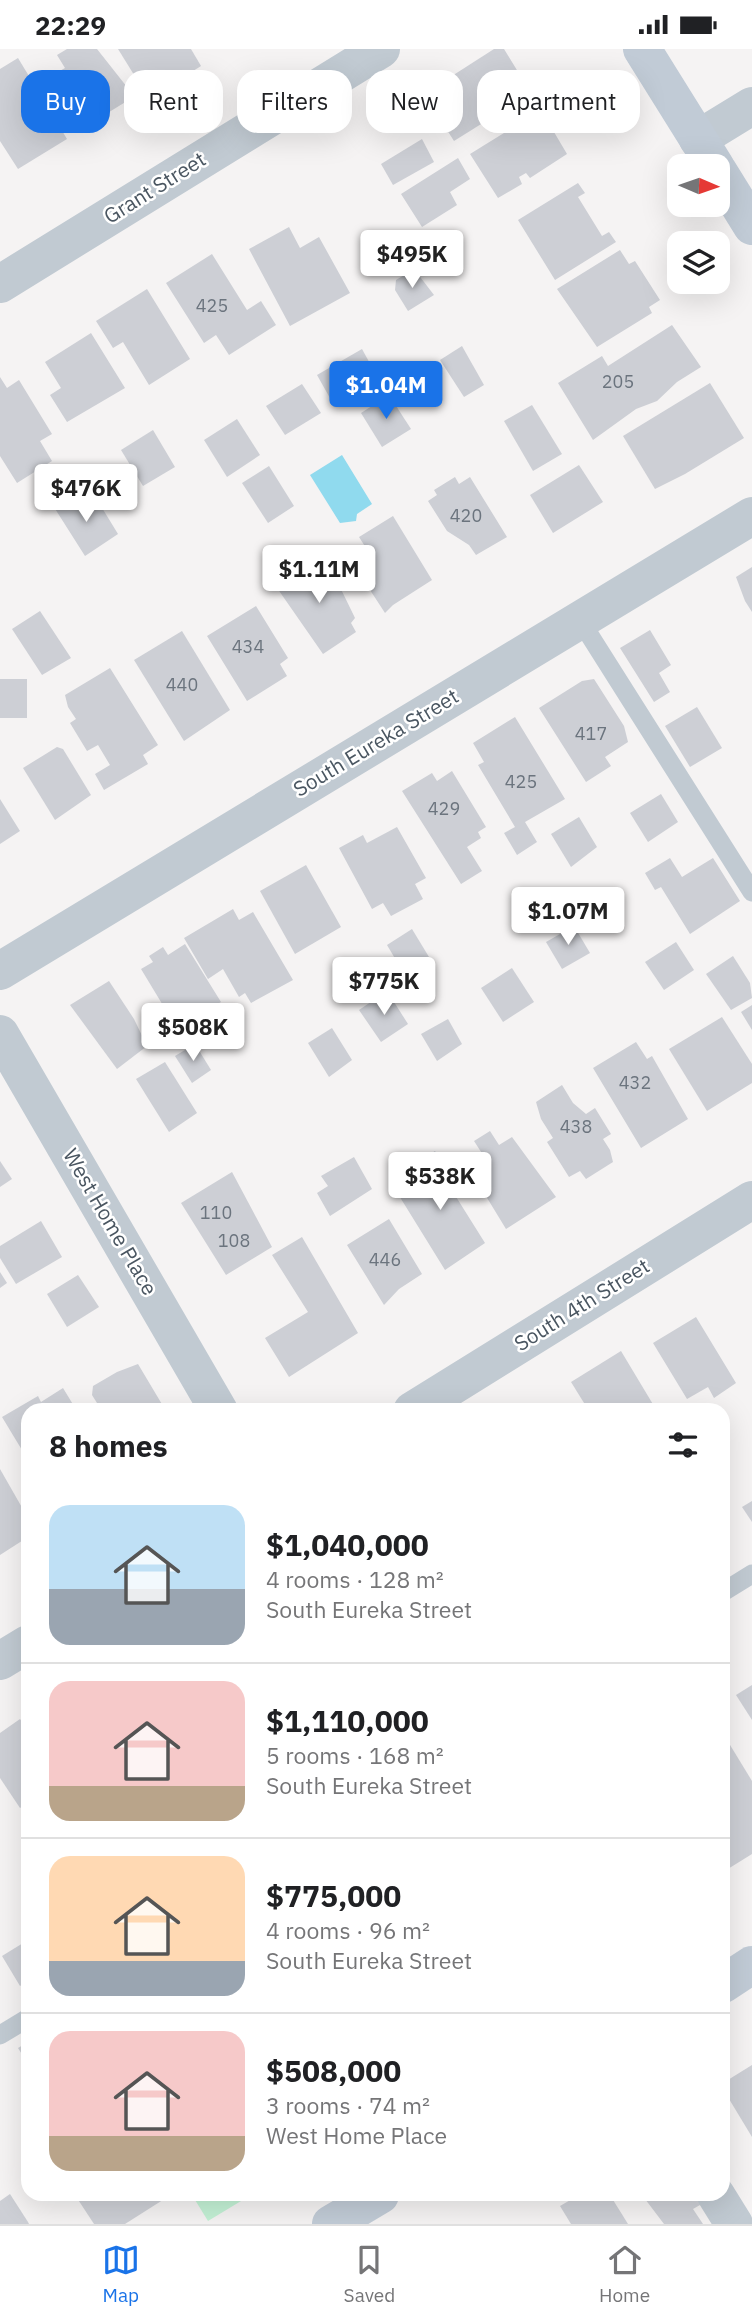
<!DOCTYPE html>
<html lang="en">
<head>
<meta charset="utf-8">
<style>
  :root { --surface:#fff; --page:#f2f2f2; --text:#202124; --muted:#757577; --line:#e0e0e0; --accent:#1a73e8 }
  body { margin:0; font-family:"IBM Plex Sans",sans-serif; background:var(--page); color:var(--text); height:100vh; display:flex; flex-direction:column; font-size:26px; white-space:nowrap }
  * { box-sizing:border-box; margin:0 }
  p { font-size:23px; color:var(--muted) }
  .icon { flex:none; width:38px; height:38px; fill:none; stroke:currentColor; stroke-width:2; stroke-linecap:round; stroke-linejoin:round }
  .map { position:relative; flex:1; overflow:hidden }
  .drawer { position:absolute; left:21px; top:1354px; width:709px; height:798px; display:flex; flex-direction:column; background:var(--surface); border-radius:21px; box-shadow:0 7px 28px #0002 }
  .drawer>* { flex:none }
  .top-card { position:absolute; left:21px; top:21px; width:710px; height:63px; display:flex; gap:14px }
  .needle { width:46px; rotate:92deg }
  .controls { position:absolute; left:667px; top:105px; display:grid; gap:14px }
  .controls a { display:grid; place-items:center; width:63px; height:63px; border-radius:14px; background:var(--surface); box-shadow:0 7px 28px #0002; font-size:35px }
  .price { position:absolute; translate:-50% -60px; padding:0 16px; border-radius:7px; background:#fff; color:#222; font-size:23px; line-height:46px; filter:drop-shadow(0 2px 4px #0008) }
  .price::after { content:''; position:absolute; left:50%; top:42px; width:21px; height:16px; margin-left:-10px; background:inherit; clip-path:polygon(0 0,100% 0,50% 100%) }
  .price.selected { background:var(--accent); color:#fff }
  ul { padding:0; list-style:none }
  li { display:flex; align-items:center; gap:21px; height:175px; padding:0 28px }
  li+li { border-top:2px solid var(--line) }
  li span { display:grid; place-items:center; flex:none; width:196px; height:140px; border-radius:21px; color:#555 }
  li>.icon { margin-inline-start:auto }
  span .icon { width:84px; height:84px; fill:#fffc; stroke-width:1 }
  li b { font-size:30px }
  h2 { display:flex; justify-content:space-between; align-items:center; height:84px; padding:0 28px; font-size:30px }
  .chip { padding:0 24px; border-radius:21px; background:var(--surface); box-shadow:0 7px 28px #0002; font-size:24px; line-height:63px }
  .chip.selected { background:var(--accent); color:#fff }
  .status { display:flex; justify-content:space-between; align-items:center; height:49px; padding:0 35px; background:var(--surface); direction:ltr }
  .status svg { height:19px; fill:currentColor }
  .tabs { display:flex; justify-content:space-around; align-items:center; height:98px; border-top:2px solid var(--line); background:var(--surface); font-size:19px; color:var(--muted) }
  .tabs a { display:grid; justify-items:center; gap:4px }
  .tabs .selected { color:var(--accent) }
  .map>svg:first-child { display:block }
  .green { fill:#c3f1d5 }
  .water { fill:#90daee }
  .building { fill:#cdcfd5 }
  .lines { fill:none; stroke-linecap:round; stroke-linejoin:round }
  .lane { stroke:#c1cad2; stroke-width:19 }
  .street { stroke:#c1cad2; stroke-width:38 }
  .secondary { stroke:#c1cbd6; stroke-width:38 }
  .labels { text-anchor:middle; stroke-width:5; stroke-linejoin:round; paint-order:stroke }
  .number-label { font-size:18px; fill:#6b747e }
  .street-label { font-size:21px; fill:#4a5661; stroke:#fff }
</style>
</head>
<body>
<div class="status"><b>22:29</b><svg viewBox="0 0 49 12"><path d="M0 12V9h3v3zM5 12V6h3v6zM10 12V3h3v9zM15 12V0h3v12zM26 1h20v11H26zM47 4h2v5h-2z"/></svg></div>
<div class="map">
<svg width="752" height="2175" viewBox="0 0 752 2175">
  <rect width="100%" height="100%" fill="#f5f3f3"/>
  <path class="green" d="M192 2146H251L208 2172Z"/>
  <path class="water" d="M342 406 372 455 357 465 356 472 340 474 310 426Z"/>
  <g class="building">
    <path d="M67 0H97L127 38 132 49 88 76 56 24 65 19 57 6Z"/>
    <path d="M118 0H191L201 17 149 50Z"/>
    <path d="M494 0H504L531 44 454 92 438 67 455 56 441 34Z"/>
    <path d="M18 9 67 90 18 120 0 92V20Z"/>
    <path d="M541 61 567 105 530 129 526 124 519 128 522 135 498 149 470 105Z"/>
    <path d="M422 90 434 113 393 136 381 115Z"/>
    <path d="M458 109 470 130 450 143 457 156 422 178 401 145Z"/>
    <path d="M578 134 585 144 578 148 602 187 609 183 616 193 555 231 518 171Z"/>
    <path d="M289 178 300 199 319 188 350 244 290 277 249 200Z"/>
    <path d="M620 201 629 215 635 212 660 251 649 258 652 264 597 298 557 240Z"/>
    <path d="M212 205 247 261 261 252 276 276 229 306 216 286 204 294 166 234Z"/>
    <path d="M414 220 434 246 408 262 395 241 396 231Z"/>
    <path d="M147 240 190 310 149 336 123 293 113 299 96 272Z"/>
    <path d="M672 276 701 318 677 333 657 352 636 360 593 391 558 334 602 307 608 317Z"/>
    <path d="M91 284 125 339 67 373 50 346 61 339 45 313Z"/>
    <path d="M462 297 484 336 464 348 440 311Z"/>
    <path d="M362 300 379 331 335 358 317 326Z"/>
    <path d="M0 328 7 339 19 331 52 385 40 392 52 412 17 434 0 407Z"/>
    <path d="M710 334 744 389 685 425 655 440 623 387Z"/>
    <path d="M302 335 321 364 285 386 266 357Z"/>
    <path d="M389 346 411 380 382 398 361 364Z"/>
    <path d="M532 356 562 405 533 422 504 372Z"/>
    <path d="M237 370 260 406 227 428 204 391Z"/>
    <path d="M153 381 175 418 143 437 121 401Z"/>
    <path d="M579 416 603 453 553 484 530 446Z"/>
    <path d="M269 417 294 457 268 474 242 434Z"/>
    <path d="M455 428 459 435 470 428 507 488 476 506 469 496 447 482 428 452 437 446 434 441Z"/>
    <path d="M67 445 76 461 96 449 118 485 85 507 52 455Z"/>
    <path d="M393 467 432 531 393 556 385 564 359 524 375 513 359 488Z"/>
    <path d="M317 510 337 532 355 569 351 574 356 583 323 605 275 536Z"/>
    <path d="M752 518V563L745 552 736 528Z"/>
    <path d="M256 557 288 609 280 615 287 627 247 652 207 587Z"/>
    <path d="M40 562 71 609 42 626 12 580Z"/>
    <path d="M650 581 671 616 659 624 670 643 654 653 620 599Z"/>
    <path d="M182 582 230 661 184 692 134 611Z"/>
    <path d="M110 619 158 696 143 706 148 715 104 741 95 725 110 716 98 696 87 702 70 674 76 670 68 658 65 646Z"/>
    <rect x="0" y="630" width="27" height="39"/>
    <path d="M594 630 624 677 628 693 605 708 611 717 586 733 539 659 582 632Z"/>
    <path d="M697 658 722 699 690 718 665 677Z"/>
    <path d="M515 668 565 750 525 773 537 793 517 806 504 784 515 778 478 716 484 713 473 694Z"/>
    <path d="M57 698 63 700 91 746 55 771 23 719Z"/>
    <path d="M452 722 486 778 478 783 481 789 467 798 482 822 461 835 402 742 432 724 437 732Z"/>
    <path d="M661 745 678 773 648 793 630 764Z"/>
    <path d="M0 750 20 782 0 795Z"/>
    <path d="M579 768 597 798 571 818 551 785Z"/>
    <path d="M397 778 426 829 415 835 423 850 391 867 383 854 372 860 339 799 363 786 367 794Z"/>
    <path d="M670 809 682 828 713 809 740 852 690 885 661 838 655 841 645 824Z"/>
    <path d="M306 816 341 878 295 905 260 842Z"/>
    <path d="M233 860 239 871 253 863 293 931 251 954 245 944 239 948 223 920 208 930 184 889Z"/>
    <path d="M574 877 590 904 562 920 546 893Z"/>
    <path d="M412 880 429 908 403 923 387 896Z"/>
    <path d="M676 893 694 921 664 941 645 913Z"/>
    <path d="M185 895 221 953 207 961 217 978 187 996 141 920 153 913 149 907 163 898 168 906Z"/>
    <path d="M733 907 750 934 752 949 731 961 706 925Z"/>
    <path d="M512 919 534 953 503 973 481 939Z"/>
    <path d="M109 932 134 970 147 997 117 1020 70 956Z"/>
    <path d="M387 942 408 975 381 993 359 961Z"/>
    <path d="M752 956V981L741 963Z"/>
    <path d="M722 968 752 1015V1034L707 1062 669 1000Z"/>
    <path d="M448 970 462 995 437 1012 421 985Z"/>
    <path d="M332 979 352 1011 329 1028 308 994Z"/>
    <path d="M636 993 647 1010 652 1007 688 1070 641 1099 593 1019Z"/>
    <path d="M195 995 211 1021 192 1034 175 1007Z"/>
    <path d="M165 1013 197 1064 169 1083 136 1030Z"/>
    <path d="M562 1036 573 1054 586 1065 595 1059 611 1085 603 1090 610 1101 613 1113 586 1130 580 1122 569 1128 547 1093 553 1089 541 1070 536 1053Z"/>
    <path d="M490 1082 499 1096 512 1088 556 1148 506 1180 467 1116 483 1106 474 1092Z"/>
    <path d="M435 1102 449 1123 443 1127 485 1194 445 1221 398 1145 416 1134 407 1119Z"/>
    <path d="M354 1108 372 1140 330 1167 317 1144 328 1137 321 1127Z"/>
    <path d="M0 1112 12 1130 0 1138Z"/>
    <path d="M232 1123 272 1198 226 1226 181 1154Z"/>
    <path d="M389 1170 422 1225 399 1240 384 1256 347 1196Z"/>
    <path d="M41 1172 62 1208 16 1235 0 1209V1197Z"/>
    <path d="M302 1188 358 1284 289 1328 265 1289 308 1263 272 1206Z"/>
    <path d="M0 1223 7 1234 0 1239Z"/>
    <path d="M78 1226 99 1258 67 1278 47 1245Z"/>
    <path d="M696 1268 736 1334 714 1349 708 1338 687 1350 653 1294Z"/>
    <path d="M621 1302 657 1362H589L571 1333Z"/>
    <path d="M138 1315 166 1362H111L109 1358 102 1362 92 1346 93 1337 117 1323Z"/>
    <path d="M63 1339 77 1362H28V1411L2 1368 38 1347 41 1353Z"/>
    <path d="M0 1420 28 1469V1488L0 1506Z"/>
    <path d="M752 1452V1473L742 1458Z"/>
    <path d="M752 1636V1671L736 1646Z"/>
    <path d="M20 1670 28 1681V1754L20 1759 0 1729V1684Z"/>
    <path d="M727 1691 752 1732V1805L723 1823V1693Z"/>
    <path d="M28 1891V1932L20 1937 2 1907Z"/>
    <path d="M28 1993V2015L18 1999Z"/>
    <path d="M752 2016V2088L723 2040V2034Z"/>
    <path d="M10 2145 28 2173 29 2175H0V2152Z"/>
    <path d="M75 2146H164L166 2149 125 2175H94Z"/>
    <path d="M579 2146H610L628 2175H571L560 2157Z"/>
    <path d="M642 2146H703L707 2152 693 2160 703 2175H664Z"/>
  </g>
  <g class="lines">
    <g class="lane">
      <path d="M580 571 752 843"/>
      <path d="M723 1543 752 1525"/>
      <path d="M0 1986 28 1969"/>
    </g>
    <g class="street">
      <path d="M698 90 752 57"/>
      <path d="M0 235 381 0"/>
      <path d="M0 922 752 467"/>
      <path d="M0 985 219 1362"/>
      <path d="M412 1362 752 1151"/>
      <path d="M0 1612 28 1595"/>
      <path d="M716 2146 734 2175"/>
    </g>
    <g class="secondary">
      <path d="M642 0 715 117"/>
      <path d="M718 122 752 177"/>
      <path d="M723 1935 752 1916"/>
      <path d="M331 2175 380 2146"/>
    </g>
  </g>
  <g class="labels">
    <g class="number-label">
      <text x="212" y="263">425</text>
      <text x="618" y="339">205</text>
      <text x="466" y="473">420</text>
      <text x="248" y="604">434</text>
      <text x="182" y="642">440</text>
      <text x="591" y="691">417</text>
      <text x="521" y="739">425</text>
      <text x="444" y="766">429</text>
      <text x="635" y="1040">432</text>
      <text x="576" y="1084">438</text>
      <text x="216" y="1170">110</text>
      <text x="234" y="1198">108</text>
      <text x="385" y="1217">446</text>
    </g>
    <g class="street-label">
      <text transform="translate(155 139) rotate(-32)" y="7">Grant Street</text>
      <text transform="translate(376 694) rotate(-31)" y="7">South Eureka Street</text>
      <text transform="translate(110 1173) rotate(60)" y="7">West Home Place</text>
      <text transform="translate(582 1256) rotate(-32)" y="7">South 4th Street</text>
    </g>
  </g>
</svg>
<div class="controls">
<a><svg class="needle" viewBox="-14 -14 28 28"><path d="M0-13l5 13h-10z" fill="#e53935"/><path d="M0 13l5-13h-10z" fill="#757577"/></svg></a>
<a><svg class="icon" aria-label="layers" viewBox="0 0 24 24"><path d="M12 4l9 5-9 5-9-5zM3 14l9 5 9-5"/></svg></a>
</div>
<b class="price" style="left:412px;top:241px">$495K</b>
<b class="price selected" style="left:386px;top:372px">$1.04M</b>
<b class="price" style="left:86px;top:475px">$476K</b>
<b class="price" style="left:319px;top:556px">$1.11M</b>
<b class="price" style="left:568px;top:898px">$1.07M</b>
<b class="price" style="left:384px;top:968px">$775K</b>
<b class="price" style="left:193px;top:1014px">$508K</b>
<b class="price" style="left:440px;top:1163px">$538K</b>
<div class="top-card">
<a class="chip selected">Buy</a>
<a class="chip">Rent</a>
<a class="chip">Filters</a>
<a class="chip">New</a>
<a class="chip">Apartment</a>
</div>
<section class="drawer">
<h2>8 homes<svg class="icon" aria-label="filters" viewBox="0 0 24 24"><path d="M4 7h16M4 17h16"/><circle cx="9" cy="7" r="2"/><circle cx="15" cy="17" r="2"/></svg></h2>
<ul>
<li><span style="background:linear-gradient(#bfe0f5 60%,#9aa5b1 0)"><svg class="icon" aria-label="home" viewBox="0 0 24 24"><path d="M3 11l9-7 9 7M6 9v11h12V9"/></svg></span><div><b>$1,040,000</b><p>4 rooms · 128 m²</p><p>South Eureka Street</p></div></li>
<li><span style="background:linear-gradient(#f6c9c9 75%,#b9a48a 0)"><svg class="icon" aria-label="home" viewBox="0 0 24 24"><path d="M3 11l9-7 9 7M6 9v11h12V9"/></svg></span><div><b>$1,110,000</b><p>5 rooms · 168 m²</p><p>South Eureka Street</p></div></li>
<li><span style="background:linear-gradient(#ffd9b3 75%,#9aa5b1 0)"><svg class="icon" aria-label="home" viewBox="0 0 24 24"><path d="M3 11l9-7 9 7M6 9v11h12V9"/></svg></span><div><b>$775,000</b><p>4 rooms · 96 m²</p><p>South Eureka Street</p></div></li>
<li><span style="background:linear-gradient(#f6c9c9 75%,#b9a48a 0)"><svg class="icon" aria-label="home" viewBox="0 0 24 24"><path d="M3 11l9-7 9 7M6 9v11h12V9"/></svg></span><div><b>$508,000</b><p>3 rooms · 74 m²</p><p>West Home Place</p></div></li>
</ul>
</section>
</div>
<nav class="tabs">
<a class="selected"><svg class="icon" aria-label="map" viewBox="0 0 24 24"><path d="M3 6l6-2 6 2 6-2v14l-6 2-6-2-6 2zM9 4v14M15 6v14"/></svg>Map</a>
<a><svg class="icon" aria-label="saved" viewBox="0 0 24 24"><path d="M7 4h10v16l-5-4-5 4z"/></svg>Saved</a>
<a><svg class="icon" aria-label="home" viewBox="0 0 24 24"><path d="M3 11l9-7 9 7M6 9v11h12V9"/></svg>Home</a>
</nav>
</body>
</html>
